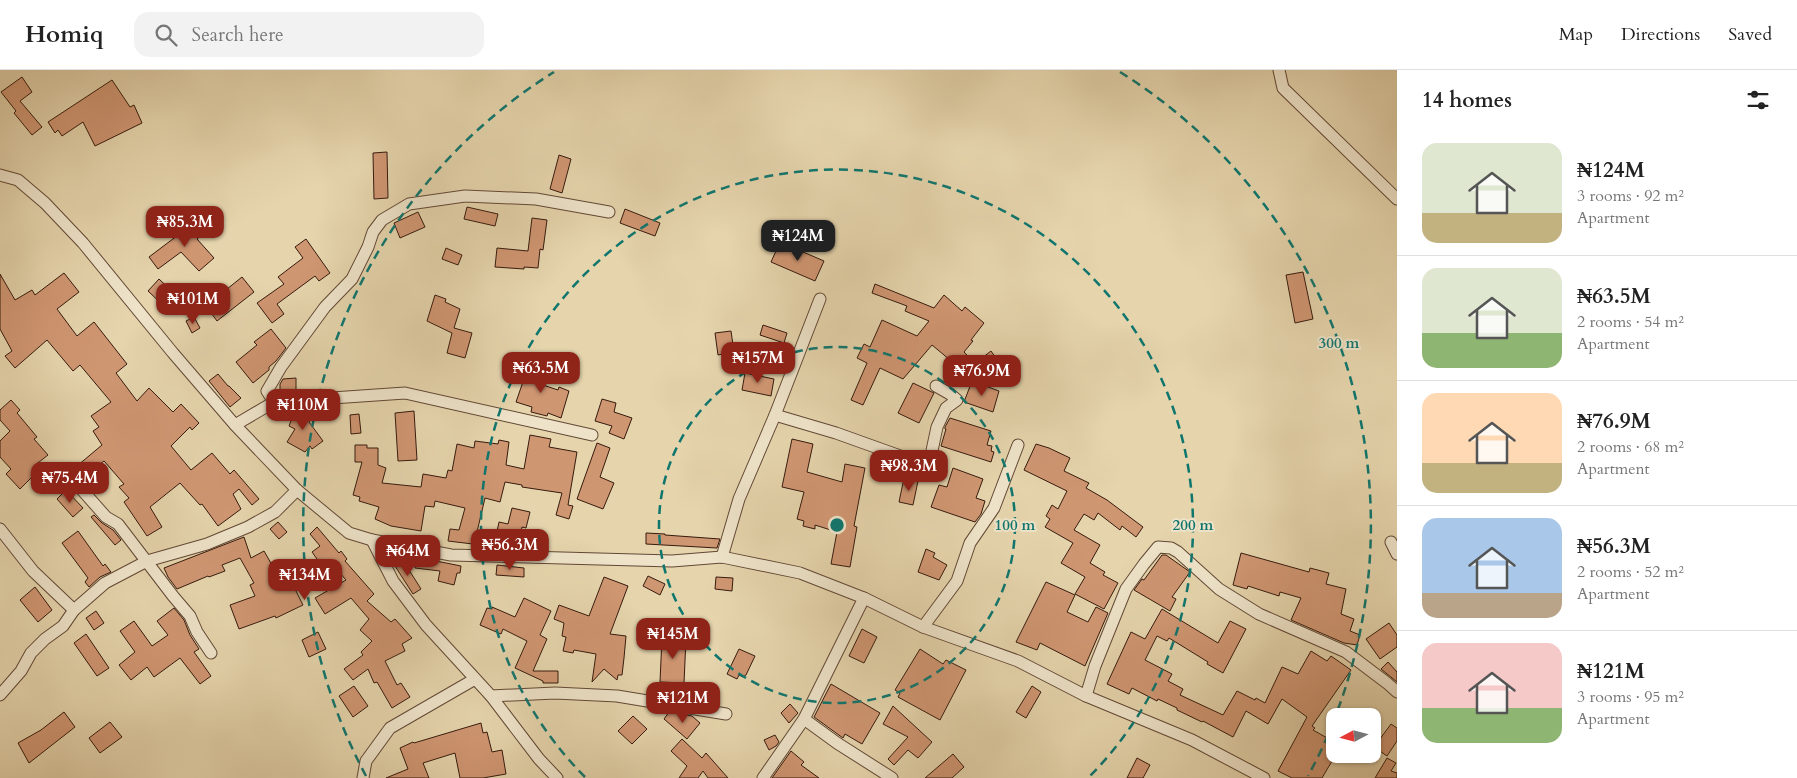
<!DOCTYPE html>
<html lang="en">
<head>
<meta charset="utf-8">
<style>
  :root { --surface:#fff; --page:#f2f2f2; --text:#222; --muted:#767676; --line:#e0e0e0; --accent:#8f2418 }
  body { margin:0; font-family:Cardo,serif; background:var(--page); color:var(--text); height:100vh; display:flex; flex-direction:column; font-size:19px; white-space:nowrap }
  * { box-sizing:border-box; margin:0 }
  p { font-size:16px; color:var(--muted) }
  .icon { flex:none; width:28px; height:28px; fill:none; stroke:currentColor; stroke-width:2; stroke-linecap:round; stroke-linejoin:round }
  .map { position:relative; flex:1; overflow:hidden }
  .side { display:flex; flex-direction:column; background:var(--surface); width:400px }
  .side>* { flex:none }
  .needle { width:32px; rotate:263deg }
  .fabs { position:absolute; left:1326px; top:638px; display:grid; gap:10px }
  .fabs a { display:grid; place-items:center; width:55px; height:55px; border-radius:10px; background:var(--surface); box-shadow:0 1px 4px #0004; font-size:25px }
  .price { position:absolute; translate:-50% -42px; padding:0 11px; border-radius:10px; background:var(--accent); color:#fff; font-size:16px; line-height:32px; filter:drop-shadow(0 1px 2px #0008) }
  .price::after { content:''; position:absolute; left:50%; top:30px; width:15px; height:11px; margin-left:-8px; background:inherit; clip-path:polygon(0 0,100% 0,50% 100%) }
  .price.current { background:#222; color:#fff }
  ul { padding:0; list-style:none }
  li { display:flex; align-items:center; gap:15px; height:125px; padding:0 25px }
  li+li { border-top:1px solid var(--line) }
  li span { display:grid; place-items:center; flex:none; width:140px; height:100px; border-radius:15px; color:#555 }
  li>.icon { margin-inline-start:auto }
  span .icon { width:60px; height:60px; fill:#fffc; stroke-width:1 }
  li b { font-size:21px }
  h2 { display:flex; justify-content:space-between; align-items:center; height:60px; padding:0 25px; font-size:21px }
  header { display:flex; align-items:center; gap:30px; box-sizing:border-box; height:70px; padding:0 25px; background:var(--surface); border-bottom:1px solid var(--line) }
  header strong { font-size:24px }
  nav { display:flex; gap:28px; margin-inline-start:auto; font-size:18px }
  .search { width:350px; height:45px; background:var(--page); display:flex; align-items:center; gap:12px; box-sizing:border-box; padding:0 18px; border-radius:15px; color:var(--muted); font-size:19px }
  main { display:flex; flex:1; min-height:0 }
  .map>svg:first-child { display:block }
  .building { fill:#cf9672; stroke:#361a0d }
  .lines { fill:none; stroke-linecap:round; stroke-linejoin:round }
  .street-casing { stroke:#624835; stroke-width:13 }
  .street { stroke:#eee3c9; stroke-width:11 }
  .ring { fill:none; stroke:#0f766e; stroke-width:2.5; stroke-dasharray:9 6 }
  .centre { fill:#0f766e; stroke:#eee3c9; stroke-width:2.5 }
  .ring-label { font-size:15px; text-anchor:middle; font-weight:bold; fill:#0f766e; stroke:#eee3c9; stroke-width:4; stroke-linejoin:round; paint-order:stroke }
</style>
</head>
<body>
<header>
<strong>Homiq</strong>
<div class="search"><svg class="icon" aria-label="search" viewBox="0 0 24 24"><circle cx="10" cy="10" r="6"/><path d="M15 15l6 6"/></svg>Search here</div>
<nav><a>Map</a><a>Directions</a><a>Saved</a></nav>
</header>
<main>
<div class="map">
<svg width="1397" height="708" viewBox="0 0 1397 708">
  <rect width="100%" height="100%" fill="#e5d4ac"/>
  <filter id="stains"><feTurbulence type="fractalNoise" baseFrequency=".004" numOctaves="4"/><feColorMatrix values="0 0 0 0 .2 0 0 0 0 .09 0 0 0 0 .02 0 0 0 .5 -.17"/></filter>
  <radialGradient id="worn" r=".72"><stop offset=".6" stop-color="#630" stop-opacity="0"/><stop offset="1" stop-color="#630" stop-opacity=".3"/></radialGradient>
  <g class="building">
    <path d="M22 7 32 22 20 31 42 57 32 65 14 43 16 41 1 22Z"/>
    <path d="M112 10 130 37 134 35 142 53 95 76 83 52 62 66 58 60 55 63 48 52Z"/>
    <path d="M387 82 388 128 374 129 373 83Z"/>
    <path d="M559 85 571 89 562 123 550 119Z"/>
    <path d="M467 137 498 144 495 156 464 149Z"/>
    <path d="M625 139 660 153 655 166 620 153Z"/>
    <path d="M418 142 425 157 400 168 394 153Z"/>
    <path d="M532 148 547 150 543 180 540 179 538 198 524 197V199L495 197 497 178 528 181Z"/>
    <path d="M198 150 206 162 197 169 214 188 199 201 181 182 158 199 149 187Z"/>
    <path d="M306 169 330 203 319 211 315 206 277 234 284 244 272 253 257 233 284 214 278 207 303 188 295 177Z"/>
    <path d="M780 172 824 191 815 211 771 192Z"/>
    <path d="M446 178 462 185 458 195 442 189Z"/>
    <path d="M1303 202 1313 249 1295 253 1286 205Z"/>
    <path d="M64 203 79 222 57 239 77 266 94 252 127 294 116 303 137 331 149 318 173 342 181 334 199 353 192 360 190 357 171 376 191 400 212 383 230 404 234 400 259 429 252 435 239 419 233 424 241 439 218 456 202 434 200 435 180 413 150 437 162 457 147 466 124 432 129 428 119 417 124 414 104 391 99 395 97 394 84 405 77 396 102 375 93 361 99 357 91 346 111 332 80 295 73 301 47 270 15 298 5 286 12 281 0 259V204L15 230 32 220 35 225Z"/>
    <path d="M242 207 254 222 217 251 206 236Z"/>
    <path d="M159 209 176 225 165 237 148 221Z"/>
    <path d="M875 214 934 238 944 225 962 241 965 237 984 253 971 270 973 271 964 282 967 285 959 295H956L932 275 903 309 880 298 863 335 851 330 867 293 857 288 864 274 870 277 882 250 917 266 929 251 905 241 907 236 872 223Z"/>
    <path d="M435 225 446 229 445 232 460 239 454 258 472 263 465 288 447 283 452 263 427 251Z"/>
    <path d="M194 247 200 258 192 263 186 251Z"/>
    <path d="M763 255 787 263 784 273 760 265Z"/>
    <path d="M271 259 286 278 276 291 269 297V300L253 313 236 292 257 275 254 272Z"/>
    <path d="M731 261 734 282 718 285 715 263Z"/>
    <path d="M991 281 1004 300 991 309 978 291Z"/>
    <path d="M531 288 542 297 531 311 558 320 559 317 569 321 561 348 548 343 547 346 531 342 532 337 516 332 526 303 522 300Z"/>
    <path d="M745 303 774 309 771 326 742 320Z"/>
    <path d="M218 304 228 316H229L241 328 230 337 209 311Z"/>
    <path d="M296 308V323L280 324V314L283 309Z"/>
    <path d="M972 311 999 321 993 342 964 332Z"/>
    <path d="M913 313 934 323 919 353 898 343Z"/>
    <path d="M602 329 616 333 614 342 632 348 624 369 609 363 612 356 595 351Z"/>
    <path d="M11 330 20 340 17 343 37 367 34 369 48 385 34 396 39 400 20 419 6 404 11 399 0 387V371L10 361 0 350V340Z"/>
    <path d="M296 338 312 343 309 352 323 371 312 379 310 376 305 382 287 372 295 359 289 356Z"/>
    <path d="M414 341 417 390 398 391 395 343Z"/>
    <path d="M359 344 361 363 351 364 350 345Z"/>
    <path d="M950 348 991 361 987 375 992 376 991 381 994 382 991 392 941 376 946 359H945V357Z"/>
    <path d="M530 365 551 369 549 377 577 382 568 435 573 436 569 449 556 445 562 423 522 417V415L505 412 500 432 485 428 477 462 482 463 481 475 448 471 450 459 459 460 465 438 435 431 434 437 425 436 421 461 391 456 375 449 379 437 359 431 360 427 353 425 362 392H355V375H367V378H378V395L386 398 382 413 421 417 423 404 446 408 448 400 452 401 457 374 474 378 475 371 498 374 499 370 509 372 506 395 524 399Z"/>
    <path d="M792 369 813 374 807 402 842 412 845 394 865 398 854 456 857 457 850 497 831 494 837 462 815 455V459L803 456 804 451 797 449 804 422 782 417Z"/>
    <path d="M597 373 610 378 600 407 614 413 603 439 577 429Z"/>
    <path d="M1036 374 1049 378 1070 388 1064 401 1089 413 1086 418 1107 430 1143 457 1136 467 1122 456 1120 460 1098 443 1094 450 1084 444 1074 460 1100 475 1090 493 1105 502 1103 505 1118 513 1104 539 1075 524 1085 507 1061 493 1073 473 1045 457 1050 449 1046 446 1052 435 1058 439 1067 421 1024 400Z"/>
    <path d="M953 398 983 409 976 428 985 431 981 444 975 452 931 437 939 415 947 417Z"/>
    <path d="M904 408 918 411 913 435 899 432Z"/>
    <path d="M66 420 83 438 73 447 57 429Z"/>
    <path d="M512 438 530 442 526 458 522 457 519 471 496 466 499 452 508 454Z"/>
    <path d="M94 445 102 453 113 460 121 470 115 475 91 447Z"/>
    <path d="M278 452 287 462 279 469 270 459Z"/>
    <path d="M317 457 339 483 341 481 347 489 345 491 374 524 367 531 391 552 395 549 412 568 402 574 405 581 385 591 397 615 401 613 410 627 392 638 377 612 374 613 368 599 353 610 344 599 363 585 361 582 372 571 360 560 369 549 351 528 325 544 315 528 346 510 333 495 294 517 303 535 276 548 275 546 239 559 230 535 255 526 250 515 254 513 240 488 222 495 225 501 209 507 208 506 177 519 168 507 164 498 244 467 251 488 264 481 276 502 282 500 285 506 317 489 312 482 320 476 310 464Z"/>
    <path d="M78 461 103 496 105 494 111 502 100 507 89 517 85 512 88 508 62 473Z"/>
    <path d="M646 463 665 464V465L720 469 717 478 646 474Z"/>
    <path d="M926 479 935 483 933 487 947 495 939 510 918 502Z"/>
    <path d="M1241 483 1309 502 1310 498 1329 503 1326 514 1346 519 1341 544 1354 549 1350 561 1360 565 1357 575 1344 573 1291 550 1301 528 1280 522 1279 526 1248 516 1247 519 1233 515Z"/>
    <path d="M1162 485H1166L1190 502 1172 527 1176 529 1170 541 1134 520 1142 509 1144 510Z"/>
    <path d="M416 487 461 496 460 503H457L454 515 438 511 440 501 415 498Z"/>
    <path d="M400 492H404L421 519 413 524 395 496Z"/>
    <path d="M497 495 524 498V507L496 505Z"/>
    <path d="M648 506 665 514 660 525 643 516Z"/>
    <path d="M604 507 628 516 610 564 626 566 624 588 622 605H618L617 610 604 599 592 612 596 584 574 580 573 583 563 581 566 567 562 566 564 553 554 549 559 535 589 546Z"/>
    <path d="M716 507 733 508 732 521 715 519Z"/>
    <path d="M1046 512 1075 525 1067 542 1088 552 1096 537 1108 543 1085 596 1040 573 1037 580 1016 572Z"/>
    <path d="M35 517 52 540 38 552 20 530Z"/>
    <path d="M524 528 551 541 540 565 547 569 533 601H558V613H543V611L515 598 527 571 503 559 501 564 480 555 487 538 492 539V537L515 547Z"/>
    <path d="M174 538 184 550 190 565 199 579 194 582 211 606 200 614 180 588 154 607 147 597 131 610 119 595 135 582 120 561 134 551 152 576 168 565 157 551Z"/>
    <path d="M1162 539 1218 573 1230 551 1246 559 1223 603 1207 594 1208 592 1169 568 1167 571 1157 566 1145 590 1172 604 1168 611 1183 619 1180 625 1223 645 1237 621 1255 630 1256 628 1265 633 1282 597 1298 604 1311 581 1327 591 1331 586 1351 600 1312 656 1315 658 1313 660 1329 669 1335 661V686L1322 708H1292L1278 701 1307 647 1282 629 1268 654 1246 641 1233 667 1203 651 1202 652 1177 640V638L1158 629 1157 631 1132 618 1129 624 1107 614 1131 562 1145 569Z"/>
    <path d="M96 541 104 553 94 560 86 548Z"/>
    <path d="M1389 553 1397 565V577L1380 589 1366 569Z"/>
    <path d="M862 559 877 567 864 593 849 586Z"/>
    <path d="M318 562 326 579 309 587 302 570Z"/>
    <path d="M86 564 109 598 97 606 74 573Z"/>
    <path d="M662 567 686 568 684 613 660 612Z"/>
    <path d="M739 579 755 586 746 605 743 607 739 605 737 609 727 604Z"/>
    <path d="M920 579 943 594 946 590 966 600 940 650 898 627 900 623 895 620Z"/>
    <path d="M1388 592 1397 602V612L1381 599Z"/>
    <path d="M831 614 880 643 862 674 845 664 843 668 814 647Z"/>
    <path d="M354 616 368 636 353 647 339 626Z"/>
    <path d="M1032 616 1041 622 1026 648 1016 642Z"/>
    <path d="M790 634 798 643 789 653 781 643Z"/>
    <path d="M893 636 932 672 918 688 908 680 894 695 888 689 908 667 883 654Z"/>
    <path d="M64 642 75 657 29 693 18 673 41 660Z"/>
    <path d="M669 642 678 644 683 648 686 645 692 646 700 653 687 669 664 649Z"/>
    <path d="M633 646 647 659 632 674 618 661Z"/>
    <path d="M110 652 122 667 100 683 89 668Z"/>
    <path d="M481 653 483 663 487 662 492 682 502 680 506 704 483 708H460L455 683 423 693 429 708H386L408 699 400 678 413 672 414 673Z"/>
    <path d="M1391 654 1397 658V671L1387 686 1374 677Z"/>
    <path d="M775 665 779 672 776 676 769 680 764 670Z"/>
    <path d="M682 669 702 688 706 683 728 708H708L703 701 698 708H679L687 696 671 681Z"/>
    <path d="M791 681 804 692 801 695 819 708H772Z"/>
    <path d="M953 684 964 697 952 708H925Z"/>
    <path d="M1137 688 1150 695 1143 708H1127Z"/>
    <path d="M1387 688 1396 693 1391 701 1397 703V708H1375Z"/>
  </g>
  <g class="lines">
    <defs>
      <g id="street">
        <path d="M1279 0 1283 18 1397 129"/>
        <path d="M0 105 18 110 45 133 83 173 173 283 235 355 297 420 349 463 372 470 451 485 672 491 722 487 800 503 864 528 923 557 1018 591 1086 626 1192 670 1264 708"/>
        <path d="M274 332 267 321 281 297 325 237 352 209 368 177 373 162 382 150 409 134 465 126 536 129 609 142"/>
        <path d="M775 345 836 363 917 392 923 393 930 390 937 357 946 338 957 330 950 324 936 316"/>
        <path d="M235 355 274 332 405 323 592 365"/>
        <path d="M75 412 106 447 118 454 173 526 190 546 197 562 211 583"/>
        <path d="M0 459 33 501 74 540"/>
        <path d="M372 470 393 511 426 555 491 626 539 689 557 708"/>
        <path d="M1391 472 1397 484"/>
        <path d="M722 487 739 429 775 345 820 229"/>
        <path d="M923 557 957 511 970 473 994 438 1018 375"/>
        <path d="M0 625 21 601 31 583 45 569 63 556 74 540 105 513 147 491 207 474 248 457 275 442 297 420"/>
        <path d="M491 626 555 623 617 626 726 644"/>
        <path d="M1086 626 1095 596 1126 519 1144 494 1158 477 1171 478 1178 482 1219 519 1259 544 1346 582 1387 613 1397 622"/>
        <path d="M804 649 837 673 892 708"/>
        <path d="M363 708 366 691 390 658 475 609"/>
        <path d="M763 708 804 649 864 528"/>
      </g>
    </defs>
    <use href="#street" class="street-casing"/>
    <use href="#street" class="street"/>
  </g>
  <g class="ring">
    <circle cx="837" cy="455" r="178"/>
    <path d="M585 707A356 356 0 1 1 1089 707"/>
    <path d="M1334 651A534 534 0 0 1 1308 706M366 706A534 534 0 0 1 554 2M1120 2A534 534 0 0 1 1337 642"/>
  </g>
  <circle cx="837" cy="455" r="8" class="centre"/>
  <g class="ring-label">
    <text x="1339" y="278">300 m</text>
    <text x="1015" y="460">100 m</text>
    <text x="1193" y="460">200 m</text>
  </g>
  <rect width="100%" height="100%" filter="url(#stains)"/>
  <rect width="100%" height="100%" fill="url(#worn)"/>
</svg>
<div class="fabs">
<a><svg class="needle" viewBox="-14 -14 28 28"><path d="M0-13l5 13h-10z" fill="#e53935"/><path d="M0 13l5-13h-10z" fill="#767676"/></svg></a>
</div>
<b class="price" style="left:185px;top:178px">₦85.3M</b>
<b class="price current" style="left:798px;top:192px">₦124M</b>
<b class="price" style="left:193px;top:255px">₦101M</b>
<b class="price" style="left:758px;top:314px">₦157M</b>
<b class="price" style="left:541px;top:324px">₦63.5M</b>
<b class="price" style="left:982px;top:327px">₦76.9M</b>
<b class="price" style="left:303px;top:361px">₦110M</b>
<b class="price" style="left:909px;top:422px">₦98.3M</b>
<b class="price" style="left:70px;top:434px">₦75.4M</b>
<b class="price" style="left:510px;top:501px">₦56.3M</b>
<b class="price" style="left:408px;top:507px">₦64M</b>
<b class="price" style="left:305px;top:531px">₦134M</b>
<b class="price" style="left:673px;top:590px">₦145M</b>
<b class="price" style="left:683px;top:654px">₦121M</b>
</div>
<section class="side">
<h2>14 homes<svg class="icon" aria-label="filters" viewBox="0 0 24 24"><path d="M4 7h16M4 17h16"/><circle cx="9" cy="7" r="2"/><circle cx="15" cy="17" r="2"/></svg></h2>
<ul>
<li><span style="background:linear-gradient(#dfe7d0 70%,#c2b280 0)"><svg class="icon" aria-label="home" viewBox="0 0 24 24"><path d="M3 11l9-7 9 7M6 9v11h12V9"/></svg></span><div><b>₦124M</b><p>3 rooms · 92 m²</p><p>Apartment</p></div></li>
<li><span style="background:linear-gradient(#dfe7d0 65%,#8fb573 0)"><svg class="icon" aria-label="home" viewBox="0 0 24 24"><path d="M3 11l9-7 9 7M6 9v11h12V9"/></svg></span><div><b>₦63.5M</b><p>2 rooms · 54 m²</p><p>Apartment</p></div></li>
<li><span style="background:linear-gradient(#ffd9b3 70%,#c2b280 0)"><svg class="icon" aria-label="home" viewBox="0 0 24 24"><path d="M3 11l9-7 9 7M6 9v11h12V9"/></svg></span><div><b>₦76.9M</b><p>2 rooms · 68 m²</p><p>Apartment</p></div></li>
<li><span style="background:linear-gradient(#a9c7e8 75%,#b9a48a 0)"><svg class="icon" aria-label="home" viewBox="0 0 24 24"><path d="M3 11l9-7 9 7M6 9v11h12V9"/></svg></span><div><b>₦56.3M</b><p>2 rooms · 52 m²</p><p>Apartment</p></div></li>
<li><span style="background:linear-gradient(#f6c9c9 65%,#8fb573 0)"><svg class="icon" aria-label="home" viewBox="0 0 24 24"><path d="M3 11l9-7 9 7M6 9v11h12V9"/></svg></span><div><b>₦121M</b><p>3 rooms · 95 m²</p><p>Apartment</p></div></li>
</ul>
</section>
</main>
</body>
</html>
